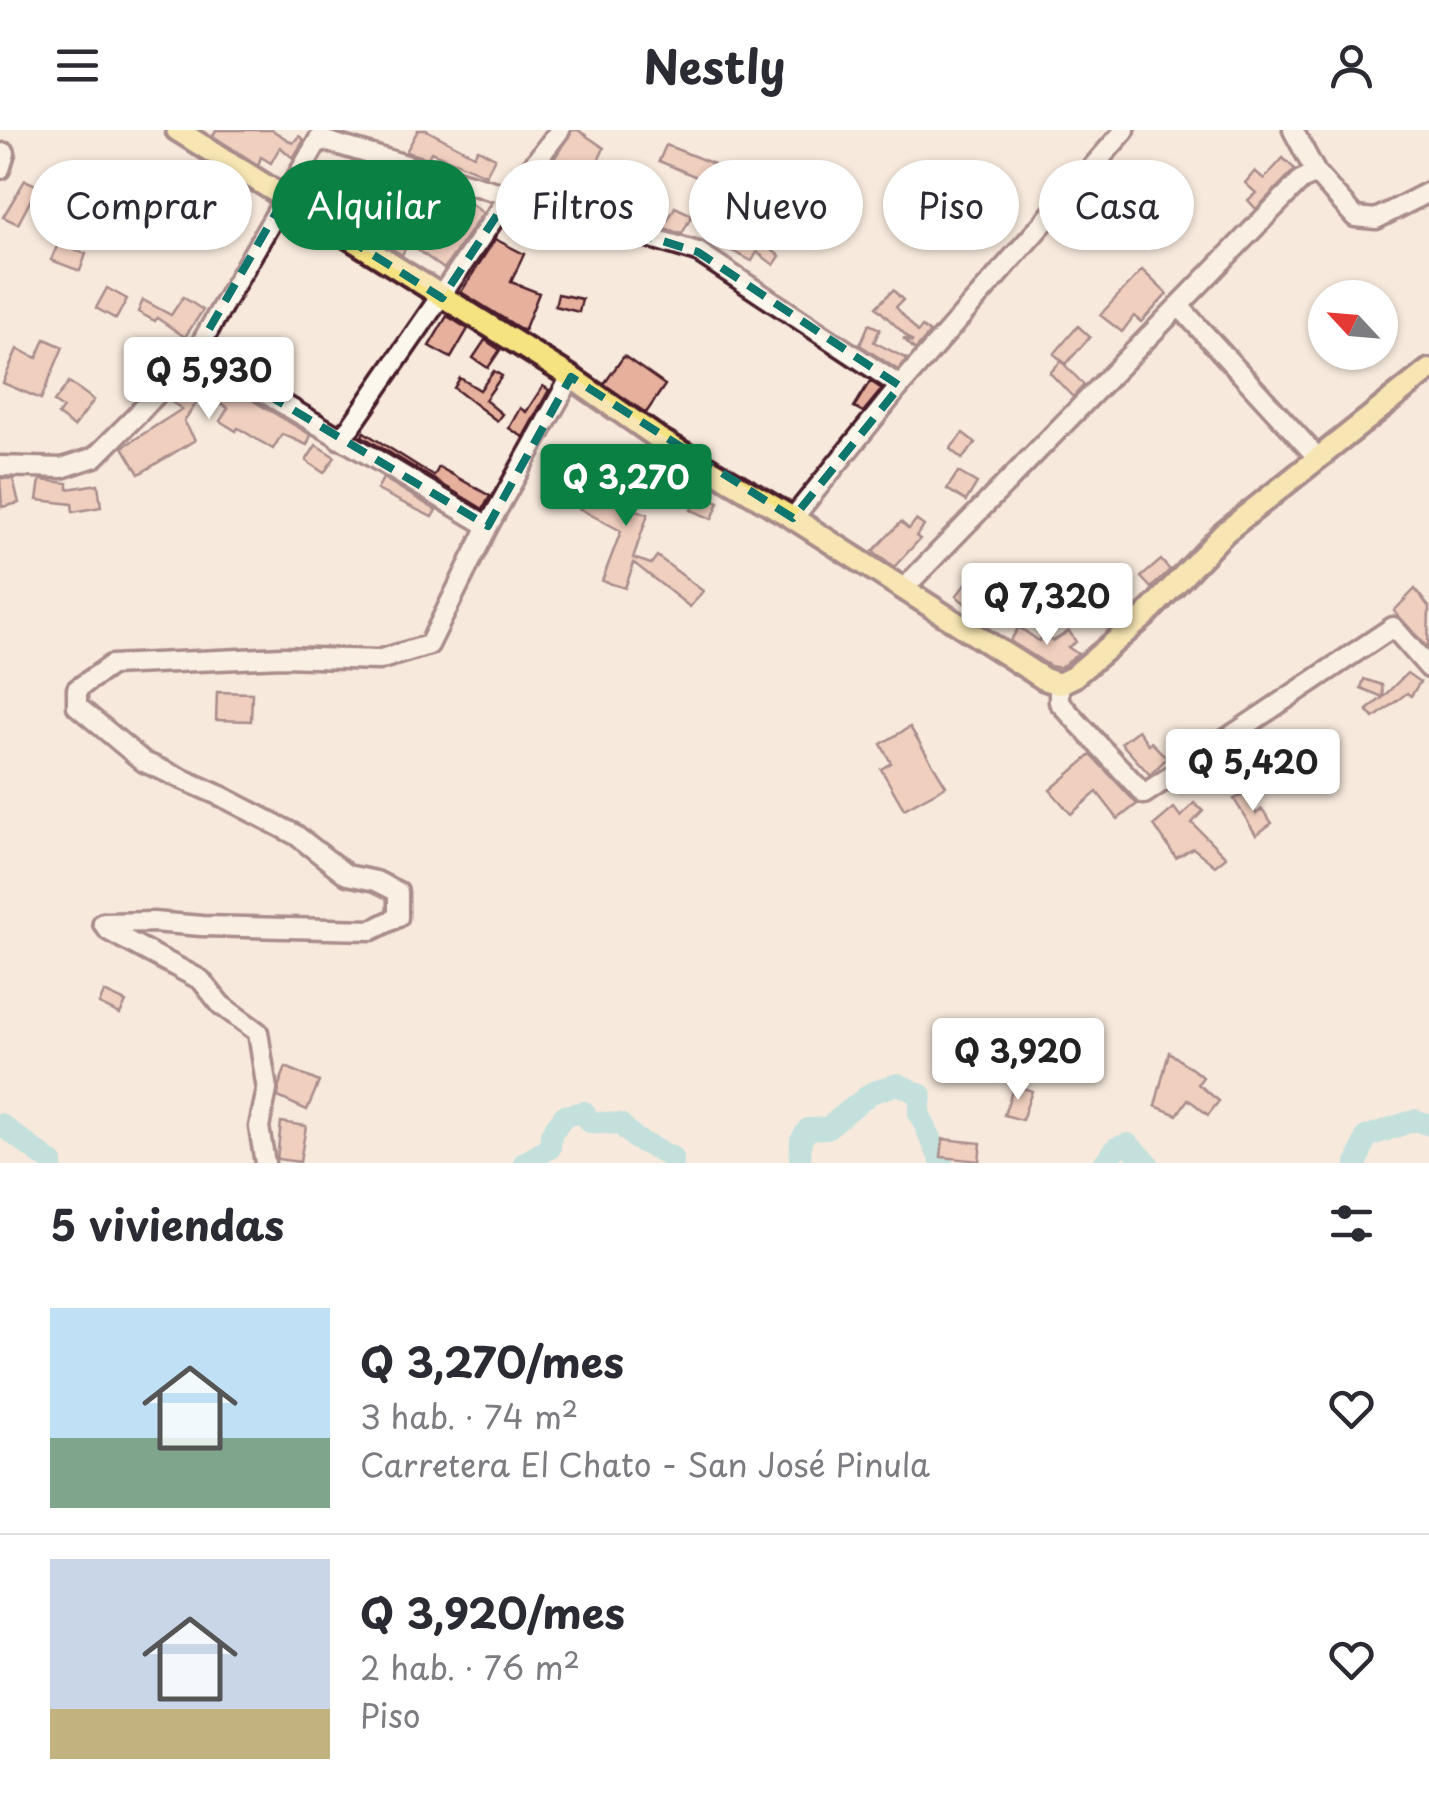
<!DOCTYPE html>
<html lang="es">
<head>
<meta charset="utf-8">
<style>
  :root { --surface:#fff; --page:#f2f2f3; --text:#2b2b33; --muted:#7c7c81; --line:#e1e1e2; --accent:#0b8043 }
  body { margin:0; font-family:"Playpen Sans",sans-serif; background:var(--page); color:var(--text); height:100vh; display:flex; flex-direction:column; font-size:38px; white-space:nowrap }
  * { box-sizing:border-box; margin:0 }
  p { font-size:32px; color:var(--muted) }
  .icon { flex:none; width:55px; height:55px; fill:none; stroke:currentColor; stroke-width:2; stroke-linecap:round; stroke-linejoin:round }
  .map { position:relative; height:1033px; overflow:hidden }
  .panel { display:flex; flex-direction:column; background:var(--surface); flex:1 }
  .panel>* { flex:none }
  .top-card { position:absolute; left:30px; top:30px; width:1370px; height:90px; display:flex; gap:20px }
  .needle { width:65px; rotate:296deg }
  .fabs { position:absolute; left:1308px; top:150px; display:grid; gap:20px }
  .fabs a { display:grid; place-items:center; width:90px; height:90px; border-radius:50%; background:var(--surface); box-shadow:0 2px 8px #0004; font-size:50px }
  .price { position:absolute; translate:-50% -85px; padding:0 22px; border-radius:10px; background:#fff; color:#222; font-size:32px; line-height:65px; filter:drop-shadow(0 2px 5px #0008) }
  .price::after { content:''; position:absolute; left:50%; top:60px; width:30px; height:22px; margin-left:-15px; background:inherit; clip-path:polygon(0 0,100% 0,50% 100%) }
  .price.current { background:var(--accent); color:#fff }
  ul { padding:0; list-style:none }
  li { display:flex; align-items:center; gap:30px; height:250px; padding:0 50px }
  li+li { border-top:2px solid var(--line) }
  li span { display:grid; place-items:center; flex:none; width:280px; height:200px; border-radius:0px; color:#555 }
  li>.icon { margin-inline-start:auto }
  span .icon { width:120px; height:120px; fill:#fffc; stroke-width:1 }
  li b { font-size:42px }
  h2 { display:flex; justify-content:space-between; align-items:center; height:120px; padding:0 50px; font-size:42px }
  .chip { padding:0 35px; border-radius:45px; background:var(--surface); box-shadow:0 2px 8px #0004; font-size:35px; line-height:90px }
  .chip.current { background:var(--accent); color:#fff }
  header { display:flex; justify-content:space-between; align-items:center; height:130px; padding:0 50px; background:var(--surface); font-size:45px; font-weight:700 }
  .map>svg:first-child { display:block }
  .lines { fill:none; stroke-linecap:round; stroke-linejoin:round }
  .river { stroke:#85d6db; stroke-width:22 }
  .building { fill:#e6b09c; stroke:#4a1f2b; stroke-width:2.5 }
  .minor-casing { stroke:#4a1f2b; stroke-width:25 }
  .major-casing { stroke:#4a1f2b; stroke-width:28 }
  .minor { stroke:#fbf7ec; stroke-width:18 }
  .major { stroke:#f5e382; stroke-width:20 }
  .marked { fill:none; stroke:#0f766e; stroke-width:8; stroke-dasharray:20 12; stroke-linejoin:round }
</style>
</head>
<body>
<header><svg class="icon" aria-label="menu" viewBox="0 0 24 24"><path d="M4 6h16M4 12h16M4 18h16"/></svg>Nestly<svg class="icon" aria-label="person" viewBox="0 0 24 24"><circle cx="12" cy="8" r="4"/><path d="M4 21q1-7 8-7t8 7"/></svg></header>
<div class="map">
<svg width="1429" height="1033" viewBox="0 0 1429 1033">
  <rect width="100%" height="100%" fill="#f7e9dc"/>
  <filter id="ink" filterUnits="userSpaceOnUse"><feTurbulence type="fractalNoise" baseFrequency=".01" numOctaves="2"/><feDisplacementMap in="SourceGraphic" scale="20" xChannelSelector="R" yChannelSelector="G"/><feConvolveMatrix kernelMatrix="1 2 1 2 8 2 1 2 1" color-interpolation-filters="sRGB"/></filter>
  <g filter="url(#ink)">
    <g class="lines">
      <g class="river">
        <path d="M0 994 52 1033"/>
        <path d="M524 1033 550 1018 551 1004 564 986 584 982 590 992 620 994 636 1009 673 1028 672 1033"/>
        <path d="M800 1033 801 1010 808 999 827 998 871 963 898 954 921 965 919 983 942 1033"/>
        <path d="M1104 1033 1116 1018 1128 1014 1148 1033"/>
        <path d="M1357 1033 1366 1007 1415 990 1429 995"/>
      </g>
    </g>
    <g class="building">
      <path d="M216 0H272L293 13 299 6 304 10 293 28 280 17 271 33 261 27 258 35 213 6Z"/>
      <path d="M418 0H426L474 25 478 19 495 28 486 45 431 22 428 28 406 22Z"/>
      <path d="M572 0H578L604 18 589 51 580 45 570 71 536 58Z"/>
      <path d="M666 15 714 34 706 51 659 31Z"/>
      <path d="M1283 28 1295 39 1256 79 1248 70 1256 63 1245 53 1255 41 1264 49Z"/>
      <path d="M318 36 347 52 341 64 359 73 373 38 392 44 366 102 303 63Z"/>
      <path d="M25 50 38 56 18 94 3 87Z"/>
      <path d="M408 63 429 74 436 63 452 72 458 64 483 83 444 139 408 113 402 125 382 112Z"/>
      <path d="M675 77 692 85 682 104 640 92 645 80 668 90Z"/>
      <path d="M752 98 770 107 766 116 780 126 774 135 757 122 752 131 726 118 732 106 745 113Z"/>
      <path d="M495 109 524 124 511 152 539 163 524 201 461 162Z"/>
      <path d="M58 114 86 124 80 141 51 130Z"/>
      <path d="M1142 140 1167 164 1141 192 1134 186 1122 202 1100 185Z"/>
      <path d="M107 158 127 169 116 189 96 178Z"/>
      <path d="M893 160 903 170 896 177 918 202 922 197 930 203 915 220 903 208 913 212 876 177Z"/>
      <path d="M558 164 582 169 579 182 555 176Z"/>
      <path d="M183 167 203 180 185 207 157 188 155 191 138 182 143 170 171 185Z"/>
      <path d="M447 186 468 199 451 228 429 216Z"/>
      <path d="M869 194 880 199 874 212 907 229 898 240 860 215Z"/>
      <path d="M1078 196 1090 207 1066 234 1054 224Z"/>
      <path d="M45 209 63 217 41 269 3 253 17 219 37 228Z"/>
      <path d="M485 210 500 220 488 238 473 228Z"/>
      <path d="M624 226 665 255 646 283 604 254Z"/>
      <path d="M1061 231 1084 255 1073 267 1050 243Z"/>
      <path d="M198 238 311 305 307 315 282 304 273 319 238 298 236 301 220 291 228 278 203 263 184 291 195 310 139 344 123 317 182 279 170 271Z"/>
      <path d="M494 241 502 246 485 270 502 284 497 291 454 258 460 248 480 260Z"/>
      <path d="M870 251 882 259 863 282 854 277Z"/>
      <path d="M69 252 94 270 74 297 58 285 63 278 54 272Z"/>
      <path d="M543 256 549 260 523 307 509 298 520 278 526 282Z"/>
      <path d="M364 302 434 346 439 337 490 366 483 379 362 306Z"/>
      <path d="M963 303 976 313 962 329 950 319Z"/>
      <path d="M316 315 335 327 324 343 306 331Z"/>
      <path d="M598 324 635 344 619 374 648 384 633 428 651 434 657 426 703 461 690 477 634 433 625 458 602 451 621 401 571 374Z"/>
      <path d="M958 342 977 353 966 371 947 359Z"/>
      <path d="M0 348 13 349 19 373 2 377Z"/>
      <path d="M383 348 436 380 432 387 377 360Z"/>
      <path d="M40 350 68 353V359L98 354 101 377 73 382 72 374 37 370Z"/>
      <path d="M698 364 719 372 712 389 691 380Z"/>
      <path d="M916 390 924 396 916 406 920 409 894 437 873 421 901 392 909 399Z"/>
      <path d="M1161 430 1170 440 1151 458 1141 447Z"/>
      <path d="M982 434 1013 455 1000 471 981 457 967 475 956 466Z"/>
      <path d="M1415 459 1429 477 1428 518 1394 481Z"/>
      <path d="M1019 497 1039 511 1044 504 1053 511 1069 501 1076 512 1068 517 1078 524 1060 538 1050 536 1010 511Z"/>
      <path d="M1407 543 1420 552 1411 566 1407 563 1374 588 1367 580 1383 567 1361 558 1364 549 1382 555 1383 567Z"/>
      <path d="M217 562 252 563 251 591 216 590Z"/>
      <path d="M910 597 946 656 904 679 881 639 891 633 881 614Z"/>
      <path d="M1138 600 1149 615 1151 612 1167 628 1150 645 1121 613Z"/>
      <path d="M1091 625 1137 674 1118 689 1097 662 1071 684 1050 660Z"/>
      <path d="M1247 663 1256 684 1262 679 1272 693 1256 705 1234 669Z"/>
      <path d="M1194 673 1203 681 1192 693 1226 727 1215 736 1193 718 1176 728 1154 695 1174 678 1181 687Z"/>
      <path d="M104 862 126 872 120 884 99 874Z"/>
      <path d="M1169 922 1203 947 1198 954 1219 971 1208 985 1188 969 1177 985 1155 976Z"/>
      <path d="M286 937 319 952 307 980 278 967 279 955Z"/>
      <path d="M1014 955 1032 961 1022 990 1004 985Z"/>
      <path d="M281 992 306 996 300 1032 277 1029Z"/>
      <path d="M943 1009 981 1013 979 1031 941 1027Z"/>
    </g>
    <g class="lines">
      <defs>
        <g id="minor">
          <path d="M1293 0 1316 43"/>
          <path d="M0 39 5 23"/>
          <path d="M1179 176 1318 328"/>
          <path d="M196 222 488 396"/>
          <path d="M339 309 352 295 511 64 560 0"/>
          <path d="M0 336 62 338 95 327 136 286 196 222 319 9 698 122 900 256"/>
          <path d="M793 388 900 256 1125 0"/>
          <path d="M904 458 1301 50 1316 43 1355 87 1376 89 1429 62"/>
          <path d="M1059 554V572L1144 664 1393 497 1429 538"/>
          <path d="M103 793 153 792 202 796 372 800 398 787V762L376 751 347 745 296 705 223 667 144 632 77 576V559L111 535 282 527 378 530 429 515 488 396 571 247"/>
          <path d="M103 793 109 801 201 850 221 875 258 902 267 960 259 997 265 1033"/>
        </g>
        <path id="major" d="M177 0 571 247 658 308 793 388 1044 549 1059 554 1073 547 1144 487 1224 403 1429 240"/>
      </defs>
      <use href="#minor" class="minor-casing"/>
      <use href="#major" class="major-casing"/>
      <use href="#minor" class="minor"/>
      <use href="#major" class="major"/>
    </g>
  </g>
  <path d="M0 0H1429V1033H0ZM511 64 698 122 900 256 793 388 571 247 488 396 196 222 284 69 442 168Z" fill="#f7e9dc" fill-opacity=".55" fill-rule="evenodd"/>
  <path class="marked" d="M511 64 698 122 900 256 793 388 571 247 488 396 196 222 284 69 442 168Z"/>
</svg>
<div class="fabs">
<a><svg class="needle" viewBox="-14 -14 28 28"><path d="M0-13l5 13h-10z" fill="#e53935"/><path d="M0 13l5-13h-10z" fill="#7c7c81"/></svg></a>
</div>
<b class="price" style="left:209px;top:292px">Q 5,930</b>
<b class="price current" style="left:626px;top:399px">Q 3,270</b>
<b class="price" style="left:1047px;top:518px">Q 7,320</b>
<b class="price" style="left:1253px;top:684px">Q 5,420</b>
<b class="price" style="left:1018px;top:973px">Q 3,920</b>
<div class="top-card">
<a class="chip">Comprar</a>
<a class="chip current">Alquilar</a>
<a class="chip">Filtros</a>
<a class="chip">Nuevo</a>
<a class="chip">Piso</a>
<a class="chip">Casa</a>
</div>
</div>
<section class="panel">
<h2>5 viviendas<svg class="icon" aria-label="filters" viewBox="0 0 24 24"><path d="M4 7h16M4 17h16"/><circle cx="9" cy="7" r="2"/><circle cx="15" cy="17" r="2"/></svg></h2>
<ul>
<li><span style="background:linear-gradient(#bfe0f5 65%,#7fa58c 0)"><svg class="icon" aria-label="home" viewBox="0 0 24 24"><path d="M3 11l9-7 9 7M6 9v11h12V9"/></svg></span><div><b>Q 3,270/mes</b><p>3 hab. · 74 m²</p><p>Carretera El Chato - San José Pinula</p></div><svg class="icon" aria-label="heart" viewBox="0 0 24 24"><path d="M12 20l-8-8c-3-5 5-10 8-4 3-6 11-1 8 4z"/></svg></li>
<li><span style="background:linear-gradient(#c9d6e8 75%,#c2b280 0)"><svg class="icon" aria-label="home" viewBox="0 0 24 24"><path d="M3 11l9-7 9 7M6 9v11h12V9"/></svg></span><div><b>Q 3,920/mes</b><p>2 hab. · 76 m²</p><p>Piso</p></div><svg class="icon" aria-label="heart" viewBox="0 0 24 24"><path d="M12 20l-8-8c-3-5 5-10 8-4 3-6 11-1 8 4z"/></svg></li>
</ul>
</section>
</body>
</html>
